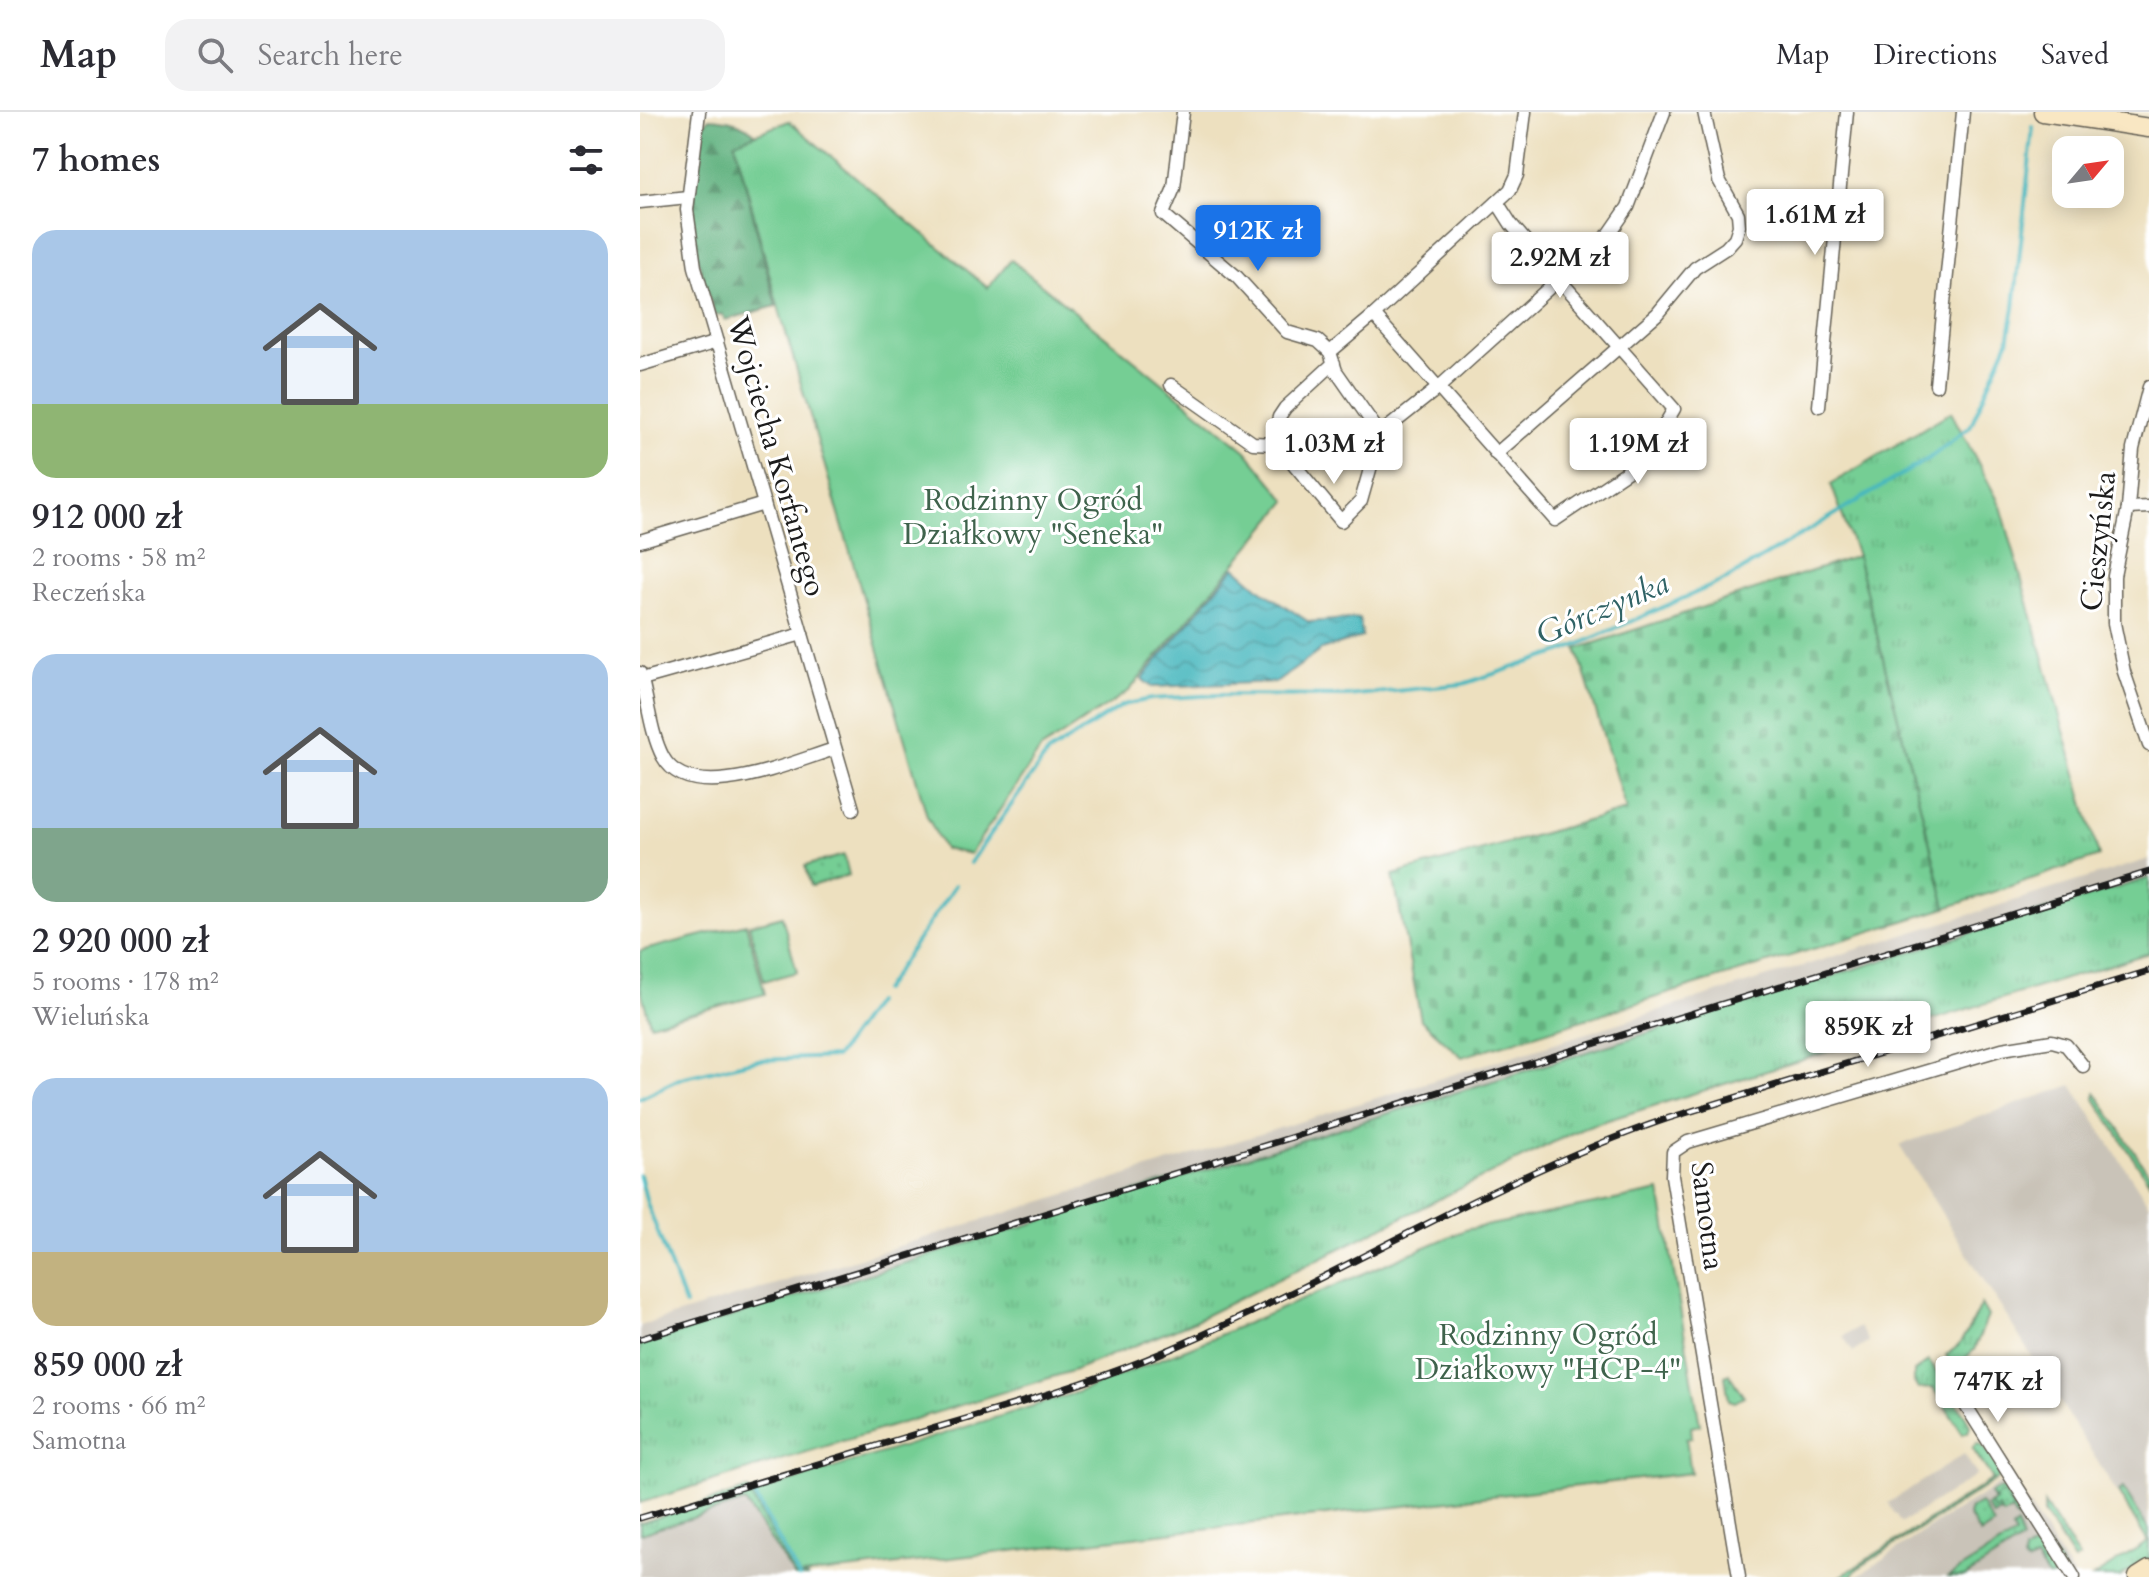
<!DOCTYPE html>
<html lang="en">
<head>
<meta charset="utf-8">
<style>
  :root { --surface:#fff; --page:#f2f2f3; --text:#2b2b33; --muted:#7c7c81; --line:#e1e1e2; --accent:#1a73e8 }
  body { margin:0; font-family:Cardo,serif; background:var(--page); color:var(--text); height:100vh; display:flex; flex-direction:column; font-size:30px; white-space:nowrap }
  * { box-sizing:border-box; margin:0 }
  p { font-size:26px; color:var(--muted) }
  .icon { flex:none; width:44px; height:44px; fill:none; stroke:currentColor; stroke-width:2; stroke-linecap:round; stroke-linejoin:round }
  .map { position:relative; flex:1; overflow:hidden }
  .side { display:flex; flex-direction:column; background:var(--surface); width:640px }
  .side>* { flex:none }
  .needle { width:52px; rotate:61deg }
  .controls { position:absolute; left:1412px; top:24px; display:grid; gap:16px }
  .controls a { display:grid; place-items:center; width:72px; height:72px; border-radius:16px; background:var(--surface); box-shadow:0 4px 20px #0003; font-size:40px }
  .price { position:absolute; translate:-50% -68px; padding:0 18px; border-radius:8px; background:#fff; color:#222; font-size:26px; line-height:52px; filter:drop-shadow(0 2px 4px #0008) }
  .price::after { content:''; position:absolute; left:50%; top:48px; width:24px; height:18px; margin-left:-12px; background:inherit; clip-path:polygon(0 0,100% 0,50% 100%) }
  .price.on { background:var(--accent); color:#fff }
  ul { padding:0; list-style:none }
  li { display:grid; align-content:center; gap:16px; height:424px; padding:0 32px }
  li span { display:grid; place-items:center; height:248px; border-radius:24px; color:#555 }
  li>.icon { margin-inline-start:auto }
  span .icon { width:144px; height:144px; fill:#fffc; stroke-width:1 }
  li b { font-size:34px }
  h2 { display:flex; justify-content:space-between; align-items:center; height:96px; padding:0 32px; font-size:34px }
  header { display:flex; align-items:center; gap:48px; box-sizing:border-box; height:112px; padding:0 40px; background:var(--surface); border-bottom:2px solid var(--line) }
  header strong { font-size:38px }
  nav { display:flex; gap:44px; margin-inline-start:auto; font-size:28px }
  .search { width:560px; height:72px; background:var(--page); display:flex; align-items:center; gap:20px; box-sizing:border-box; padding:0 28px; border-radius:24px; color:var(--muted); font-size:30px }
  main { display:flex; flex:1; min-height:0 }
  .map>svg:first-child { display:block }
  .industrial { fill:#c9c3b8 }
  .grass { fill:url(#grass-tufts); stroke:#487558; stroke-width:2 }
  .forest { fill:url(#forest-firs); stroke:#3e664d; stroke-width:2 }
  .cemetery { fill:url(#cemetery-stones); stroke:#487558; stroke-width:2 }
  .park { fill:url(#park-dots); stroke:#487558; stroke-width:2 }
  .garden { fill:#74ce94; stroke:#487558; stroke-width:2 }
  .water { fill:url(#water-waves); stroke:#326a6d; stroke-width:2 }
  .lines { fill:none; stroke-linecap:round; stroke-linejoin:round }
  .stream { stroke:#47b7be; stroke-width:4 }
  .street-casing { stroke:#656155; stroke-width:15 }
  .secondary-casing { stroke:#656155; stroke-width:21 }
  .street { stroke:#fff; stroke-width:12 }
  .secondary { stroke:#f9e7c3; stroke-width:18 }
  .rail-casing { stroke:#1c1c1c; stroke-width:7 }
  .rail { stroke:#fff; stroke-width:4; stroke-dasharray:12; stroke-linecap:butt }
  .labels { text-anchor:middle; stroke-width:6; stroke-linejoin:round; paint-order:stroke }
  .street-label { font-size:30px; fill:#1c1c1c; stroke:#fff }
  .park-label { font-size:30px; fill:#3f634c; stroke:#fff }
  .water-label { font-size:32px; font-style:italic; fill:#2f6265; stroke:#fff }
</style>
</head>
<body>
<header>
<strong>Map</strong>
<div class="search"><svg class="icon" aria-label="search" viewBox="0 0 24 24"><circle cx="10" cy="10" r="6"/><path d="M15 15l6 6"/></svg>Search here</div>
<nav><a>Map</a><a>Directions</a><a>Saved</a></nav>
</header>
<main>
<section class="side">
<h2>7 homes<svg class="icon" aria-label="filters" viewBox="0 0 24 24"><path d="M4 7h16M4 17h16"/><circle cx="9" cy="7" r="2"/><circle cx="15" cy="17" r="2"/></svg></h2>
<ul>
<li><span style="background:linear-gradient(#a9c7e8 70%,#8fb573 0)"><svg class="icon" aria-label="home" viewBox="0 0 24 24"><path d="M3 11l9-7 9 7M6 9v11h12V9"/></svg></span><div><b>912 000 zł</b><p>2 rooms · 58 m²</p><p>Reczeńska</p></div></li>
<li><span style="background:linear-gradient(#a9c7e8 70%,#7fa58c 0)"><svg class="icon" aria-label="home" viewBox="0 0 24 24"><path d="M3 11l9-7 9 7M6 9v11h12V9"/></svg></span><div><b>2 920 000 zł</b><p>5 rooms · 178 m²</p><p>Wieluńska</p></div></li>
<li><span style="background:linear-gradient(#a9c7e8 70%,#c2b280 0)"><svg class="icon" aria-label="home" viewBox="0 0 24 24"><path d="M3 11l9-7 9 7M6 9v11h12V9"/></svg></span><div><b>859 000 zł</b><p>2 rooms · 66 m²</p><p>Samotna</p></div></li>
</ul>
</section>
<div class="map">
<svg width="1509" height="1465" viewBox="0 0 1509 1465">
  <defs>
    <pattern id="grass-tufts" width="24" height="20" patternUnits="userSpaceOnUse" patternTransform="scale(2)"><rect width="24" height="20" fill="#74ce94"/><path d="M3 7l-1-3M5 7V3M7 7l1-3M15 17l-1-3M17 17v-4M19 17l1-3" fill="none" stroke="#64b07f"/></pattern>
    <pattern id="forest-firs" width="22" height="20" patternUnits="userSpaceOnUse" patternTransform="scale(2)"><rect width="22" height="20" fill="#5fb17e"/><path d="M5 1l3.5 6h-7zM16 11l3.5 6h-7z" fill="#4e8f66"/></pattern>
    <pattern id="cemetery-stones" width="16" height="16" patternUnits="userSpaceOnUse" patternTransform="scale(2)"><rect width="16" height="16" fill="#74ce94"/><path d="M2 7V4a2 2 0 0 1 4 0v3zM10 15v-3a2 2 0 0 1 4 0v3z" fill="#64b07f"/></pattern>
    <pattern id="park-dots" width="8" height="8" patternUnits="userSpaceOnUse" patternTransform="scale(2)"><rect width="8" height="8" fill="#74ce94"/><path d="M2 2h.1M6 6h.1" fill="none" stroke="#64b07f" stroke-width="1.8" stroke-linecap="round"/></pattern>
    <pattern id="water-waves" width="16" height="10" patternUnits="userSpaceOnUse" patternTransform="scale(2)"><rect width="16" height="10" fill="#47b7be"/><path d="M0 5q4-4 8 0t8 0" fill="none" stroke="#3a949a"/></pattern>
  </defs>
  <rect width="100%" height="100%" fill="#fff"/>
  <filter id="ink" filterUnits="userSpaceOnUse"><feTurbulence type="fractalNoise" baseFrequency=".0125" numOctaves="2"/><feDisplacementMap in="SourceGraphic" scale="16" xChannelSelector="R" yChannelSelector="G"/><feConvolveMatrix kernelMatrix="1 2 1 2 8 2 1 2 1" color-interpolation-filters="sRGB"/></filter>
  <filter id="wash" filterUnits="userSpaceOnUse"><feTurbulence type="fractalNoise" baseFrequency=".006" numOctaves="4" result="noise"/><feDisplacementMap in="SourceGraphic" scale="32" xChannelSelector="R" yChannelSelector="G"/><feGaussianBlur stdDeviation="1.8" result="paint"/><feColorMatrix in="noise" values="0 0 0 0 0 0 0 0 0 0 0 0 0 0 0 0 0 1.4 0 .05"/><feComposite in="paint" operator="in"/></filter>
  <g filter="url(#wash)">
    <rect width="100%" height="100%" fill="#ede0bf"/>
    <g class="industrial">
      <path d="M1509 747V766L0 1233V1214Z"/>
      <path d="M1432 973 1509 1093 1508 1430 1259 1033Z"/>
      <path d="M1219 1215 1229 1230 1213 1240 1203 1224Z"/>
      <path d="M1324 1342 1337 1363 1261 1411 1248 1391Z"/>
      <path d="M1371 1365 1434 1465H1217L1294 1412Z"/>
      <path d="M105 1390 155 1465H0V1422Z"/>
    </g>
    <g class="grass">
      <path d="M1311 300 1361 394 1459 744 1306 796 1217 444 1191 372Z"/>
      <path d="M1509 766V841L942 1016 550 1211 432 1259 0 1391V1233Z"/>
      <path d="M1341 1192 1348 1204 1334 1238 1320 1251 1329 1266 1322 1273 1306 1243 1318 1234 1327 1220Z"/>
      <path d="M1289 1249 1327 1307 1330 1314 1328 1320 1323 1322 1293 1276 1278 1277 1274 1270V1260Z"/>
      <path d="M1089 1262 1104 1285 1095 1290 1089 1288 1085 1264Z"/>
      <path d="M1337 1331C1348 1336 1361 1354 1359 1366L1217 1457 1211 1465H1200L1353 1367 1332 1336Z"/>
      <path d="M1368 1376 1375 1382 1387 1401 1377 1408 1371 1398 1372 1396 1356 1389 1363 1403 1359 1400 1353 1404 1346 1394 1354 1389 1350 1382 1357 1378Z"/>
      <path d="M1483 1376 1509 1418V1447L1480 1465H1453L1508 1430 1478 1380Z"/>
      <path d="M108 1377 154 1463 165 1462 167 1465H155L105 1390 0 1422V1411Z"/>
      <path d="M1404 1392 1439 1446 1434 1449 1404 1402Z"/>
      <path d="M1377 1413 1382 1428 1325 1465H1308L1375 1423 1372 1417Z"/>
      <path d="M1402 1432 1409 1435 1428 1465H1408L1396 1447 1387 1451 1383 1448 1384 1440Z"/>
    </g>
    <path class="forest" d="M70 6C87 7 103 10 117 23L95 31 136 194 85 208 82 202 75 204C66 175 55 144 53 113 51 79 57 47 63 13Z"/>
    <path class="cemetery" d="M1217 444 1306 796 822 945 781 908 753 763 986 698 937 537Z"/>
    <g class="park">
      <path d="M204 743 209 763 171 774 165 754Z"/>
      <path d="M1363 1381 1373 1397 1363 1403 1358 1396 1354 1398 1350 1393 1355 1389 1354 1386Z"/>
      <path d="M1340 1391 1354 1413 1340 1422 1328 1403 1330 1397Z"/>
    </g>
    <g class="garden">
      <path d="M149 9 348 176 371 148 606 339 647 389 489 579 401 637 330 742 304 737 287 704 134 180 95 30Z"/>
      <path d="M142 804 157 860 124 869 109 813Z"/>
      <path d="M106 812 125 882 10 912 0 874V839Z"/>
      <path d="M1456 981 1509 1062V1070L1455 987Z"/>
      <path d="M1020 1079 1060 1313 1051 1315 1052 1325 1046 1326 1051 1361 154 1464 110 1382 438 1280 556 1233 825 1118Z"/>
    </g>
    <path class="water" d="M595 455 624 480 669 510 720 506 722 525 681 538 637 570 512 575 502 567Z"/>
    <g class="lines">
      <g class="stream">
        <path d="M330 751 408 641 483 593 511 587 578 583 707 584 823 572 924 539 1087 467 1291 345 1330 315 1368 229 1374 196 1393 15"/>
        <path d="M243 879 315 773"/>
        <path d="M0 986 41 966 117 948 196 945 235 890"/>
        <path d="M0 1063 7 1091 45 1193"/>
        <path d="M114 1382 159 1465"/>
      </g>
    </g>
  </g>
  <g filter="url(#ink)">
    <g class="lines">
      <defs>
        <g id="street">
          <path d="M59 0 47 98 55 155 213 697"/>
          <path d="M543 0 534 76 523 102 597 165 647 220 678 229 690 240"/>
          <path d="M0 90 48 85"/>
          <path d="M734 203 915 408 1000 351 1008 341 1034 297 895 140 871 112 857 90"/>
          <path d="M690 240 696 259 740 322 721 389 701 409 633 327 639 305 645 296 694 251"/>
          <path d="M690 240 734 203 870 78 877 63 885 0"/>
          <path d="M0 253 77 230"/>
          <path d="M531 273 613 331 634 332"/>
          <path d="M1296 273 1323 0"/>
          <path d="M1509 275 1493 337 1488 396 1474 464V511L1484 560 1509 633"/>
          <path d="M1179 294 1207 0"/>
          <path d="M740 322 798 276 970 121 988 95 1024 0"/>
          <path d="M856 342 1017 202 1055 156 1086 136 1095 126 1099 114 1098 102 1079 68 1064 0"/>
          <path d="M1488 396 1509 395"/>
          <path d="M0 429 124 392"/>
          <path d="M0 561C8 587 10 620 23 645 51 696 153 649 195 637"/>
          <path d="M2 567 162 522"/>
          <path d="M1316 1278 1434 1465"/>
          <path d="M1099 1465 1032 1064 1033 1040 1048 1030 1362 937 1412 929 1426 933 1443 954"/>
        </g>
        <g id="secondary">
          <path d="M1403 0 1509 16"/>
          <path d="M1498 1465 1509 1458"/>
        </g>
      </defs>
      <use href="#street" class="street-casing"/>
      <use href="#secondary" class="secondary-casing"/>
      <use href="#street" class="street"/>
      <use href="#secondary" class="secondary"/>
      <defs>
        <g id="rail">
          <path d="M0 1227 1509 760"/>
          <path d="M0 1406C98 1377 197 1346 295 1316 366 1295 438 1275 507 1247 685 1174 846 1068 1029 1006L1509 859"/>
        </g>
      </defs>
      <use href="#rail" class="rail-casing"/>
      <use href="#rail" class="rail"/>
    </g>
  </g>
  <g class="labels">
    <g class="street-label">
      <text transform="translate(137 344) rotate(74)" y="10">Wojciecha Korfantego</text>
      <text transform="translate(1458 429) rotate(-84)" y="10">Cieszyńska</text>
      <text transform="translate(1068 1104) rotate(83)" y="10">Samotna</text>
    </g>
    <g class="park-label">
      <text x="393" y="398">Rodzinny Ogród<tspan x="393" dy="34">Działkowy "Seneka"</tspan></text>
      <text x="908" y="1233">Rodzinny Ogród<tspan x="908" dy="34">Działkowy "HCP-4"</tspan></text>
    </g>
    <g class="water-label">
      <text transform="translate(962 496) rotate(-23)" y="11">Górczynka</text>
    </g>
  </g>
</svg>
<div class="controls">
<a><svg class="needle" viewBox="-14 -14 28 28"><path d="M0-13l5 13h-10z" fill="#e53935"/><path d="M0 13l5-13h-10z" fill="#7c7c81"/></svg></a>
</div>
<b class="price" style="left:1175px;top:145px">1.61M zł</b>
<b class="price on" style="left:618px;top:161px">912K zł</b>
<b class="price" style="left:920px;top:188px">2.92M zł</b>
<b class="price" style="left:694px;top:374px">1.03M zł</b>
<b class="price" style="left:998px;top:374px">1.19M zł</b>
<b class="price" style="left:1228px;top:957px">859K zł</b>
<b class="price" style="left:1358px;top:1312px">747K zł</b>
</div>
</main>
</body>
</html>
